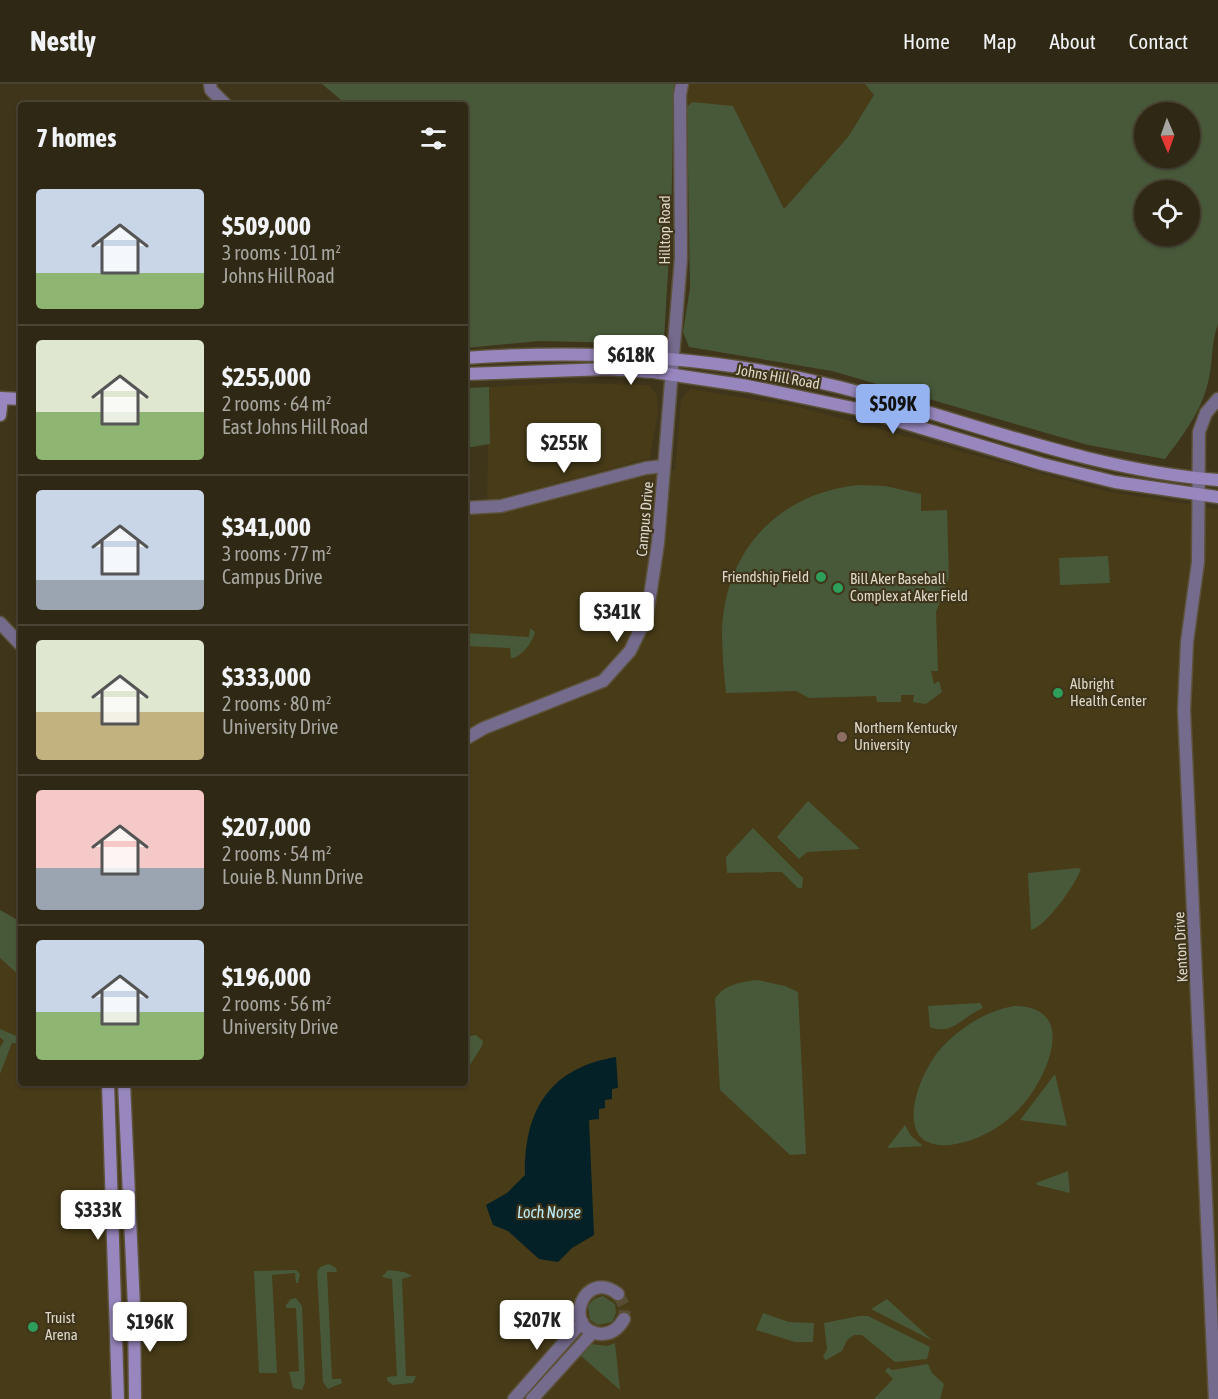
<!DOCTYPE html>
<html lang="en">
<head>
<meta charset="utf-8">
<style>
  :root { --surface:#2f2814; --page:#37301d; --text:#f1f3f6; --muted:#a7a6a0; --line:#4a4434; --accent:#95b2f1 }
  body { margin:0; font-family:"Asap Condensed",sans-serif; background:var(--page); color:var(--text); height:100vh; display:flex; flex-direction:column; font-size:22px; white-space:nowrap }
  * { box-sizing:border-box; margin:0 }
  p { font-size:20px; color:var(--muted) }
  .icon { flex:none; width:33px; height:33px; fill:none; stroke:currentColor; stroke-width:2; stroke-linecap:round; stroke-linejoin:round }
  .map { position:relative; flex:1; overflow:hidden }
  .sheet { position:absolute; left:18px; top:18px; width:450px; height:984px; display:flex; flex-direction:column; background:var(--surface); border-radius:6px; box-shadow:0 2px 4px #0004,0 0 0 2px var(--line) }
  .sheet>* { flex:none }
  .needle { width:39px; rotate:178deg }
  .controls { position:absolute; left:1134px; top:18px; display:grid; gap:12px }
  .controls a { display:grid; place-items:center; width:66px; height:66px; border-radius:50%; background:var(--surface); box-shadow:0 2px 4px #0004,0 0 0 2px var(--line); font-size:30px }
  .price { position:absolute; translate:-50% -51px; padding:0 14px; border-radius:6px; background:#fff; color:#222; font-size:20px; line-height:39px; filter:drop-shadow(0 2px 3px #0008) }
  .price::after { content:''; position:absolute; left:50%; top:36px; width:18px; height:14px; margin-left:-9px; background:inherit; clip-path:polygon(0 0,100% 0,50% 100%) }
  .price.active { background:var(--accent); color:#111 }
  ul { padding:0; list-style:none }
  li { display:flex; align-items:center; gap:18px; height:150px; padding:0 18px }
  li+li { border-top:2px solid var(--line) }
  li span { display:grid; place-items:center; flex:none; width:168px; height:120px; border-radius:6px; color:#555 }
  li>.icon { margin-inline-start:auto }
  span .icon { width:72px; height:72px; fill:#fffc; stroke-width:1 }
  li b { font-size:26px }
  h2 { display:flex; justify-content:space-between; align-items:center; height:72px; padding:0 18px; font-size:26px }
  header { display:flex; align-items:center; gap:36px; box-sizing:border-box; height:84px; padding:0 30px; background:var(--surface); border-bottom:2px solid var(--line) }
  header strong { font-size:28px }
  nav { display:flex; gap:33px; margin-inline-start:auto; font-size:21px }
  .map>svg:first-child { display:block }
  .built { fill:#473b18 }
  .green { fill:#485939; fill-rule:evenodd }
  .water { fill:#042127 }
  .lines { fill:none; stroke-linecap:round; stroke-linejoin:round }
  .street-tunnel { stroke:#574d35; stroke-width:12; stroke-dasharray:12 6; stroke-linecap:butt }
  .street-casing { stroke:#5c523a; stroke-width:15 }
  .secondary-casing { stroke:#5c523a; stroke-width:15 }
  .street { stroke:#756b8d; stroke-width:12 }
  .secondary { stroke:#9887be; stroke-width:12 }
  .leisure-dot { fill:#2e9e5b; stroke:#3f351b; stroke-width:2 }
  .education-dot { fill:#8d6e63; stroke:#3f351b; stroke-width:2 }
  .labels { text-anchor:middle; stroke-width:4.5; stroke-linejoin:round; paint-order:stroke }
  .street-label { font-size:15px; fill:#ded8c9; stroke:#3f351b }
  .poi-label { font-size:15px; fill:#ded8c9; stroke:#3f351b; text-anchor:start }
  .water-label { font-size:16px; font-style:italic; fill:#bbeefa; stroke:#3f351b }
</style>
</head>
<body>
<header>
<strong>Nestly</strong>
<nav><a>Home</a><a>Map</a><a>About</a><a>Contact</a></nav>
</header>
<div class="map">
<svg width="1218" height="1315" viewBox="0 0 1218 1315">
  <rect width="100%" height="100%" fill="#3f351b"/>
  <g class="built">
    <path d="M689 0H865L874 11 848 53 784 125 733 22 687 23Z"/>
    <path d="M566 299 649 301 657 311 658 328 650 374 487 418 489 303Z"/>
    <path d="M691 305 799 323 1105 407 1218 425V1315H0V874L21 893V999H465V431L504 428 641 393 675 386 681 318 684 311Z"/>
  </g>
  <g class="green">
    <path d="M322 0H674L671 137 664 255 660 260 540 257 465 264V21H347Z"/>
    <path d="M865 0H1218V240C1211 259 1213 275 1209 294 1203 325 1184 350 1165 375L1088 361 832 287 689 263 683 248 690 204 687 23 692 18 733 22 784 125 848 53 874 11ZM1144 28H1190V74H1144ZM1144 106H1190V152H1144Z"/>
    <path d="M489 303 490 360 465 364V304Z"/>
    <path d="M859 401 885 402 921 410V427L947 426 949 494 936 528 938 587H931L934 600 939 597 942 608 926 620 913 618 914 611H901V618H877L876 612 809 614 796 607 726 609C724 590 722 569 722 549 724 467 778 409 859 401Z"/>
    <path d="M1108 472 1110 499 1060 501 1059 474Z"/>
    <path d="M530 544 535 548C532 559 524 569 514 574H511L510 564 465 562V549L529 553Z"/>
    <path d="M808 717 860 765 807 768 799 775 777 753Z"/>
    <path d="M753 744 803 794 802 804H798L782 788 727 789 726 773Z"/>
    <path d="M1078 784 1081 785C1076 800 1046 842 1031 846L1028 789Z"/>
    <path d="M0 826 21 838V893L0 874Z"/>
    <path d="M758 896 785 902 798 908 806 1070 790 1071 720 1006 715 915C722 901 744 897 758 896Z"/>
    <path d="M980 919 983 923 981 925C962 933 952 952 930 943L928 922Z"/>
    <path d="M1014 922C1081 922 1046 997 1019 1025 1003 1042 980 1056 956 1060 887 1072 917 989 943 962 963 942 986 927 1014 922Z"/>
    <path d="M0 945 21 954 20 960 12 959 0 990V963L4 957 0 953Z"/>
    <path d="M476 951 483 957 482 962 465 989V953Z"/>
    <path d="M1055 990 1067 1042 1020 1036Z"/>
    <path d="M905 1041 911 1052 923 1062 887 1064Z"/>
    <path d="M1068 1087 1070 1109 1037 1101 1036 1099Z"/>
    <path d="M329 1180 336 1184 337 1188H327L332 1295H341L342 1299 328 1305 323 1298 317 1188 320 1183Z"/>
    <path d="M296 1186 300 1190 298 1199H296L295 1189 272 1191 277 1289H259L254 1187Z"/>
    <path d="M388 1186 404 1188 412 1192 402 1195 406 1292H416L413 1299 392 1301 387 1296V1293L397 1292 392 1195 382 1193Z"/>
    <path d="M603 1212 615 1220 616 1229 612 1238 598 1241 590 1236 588 1222 594 1215Z"/>
    <path d="M296 1214 302 1222 305 1298 302 1306 293 1304 289 1288 299 1287 296 1224H286V1221L291 1215Z"/>
    <path d="M887 1215 933 1257 871 1225Z"/>
    <path d="M763 1229 789 1238 814 1239 813 1258H795L756 1246Z"/>
    <path d="M859 1232H868L930 1263 927 1275 895 1278 862 1251H854L847 1256 842 1267 826 1276 823 1273 827 1265 824 1239Z"/>
    <path d="M615 1259 620 1306 581 1272 591 1260 607 1262Z"/>
    <path d="M928 1280 932 1289 944 1300 940 1315H874L893 1295 885 1287 888 1283 892 1286Z"/>
  </g>
  <path class="water" d="M616 973 618 1004 612 1005V1015L605 1016V1024L599 1025V1035L589 1036 594 1151 572 1164 558 1178 539 1175 508 1147 493 1141 486 1121 507 1109 525 1091C524 1027 549 984 616 973Z"/>
  <g class="lines">
    <path class="street-tunnel" d="M618 1210 625 1223 624 1235"/>
    <defs>
      <g id="street">
        <path d="M210 0 211 6 226 21"/>
        <path d="M465 424 501 422 646 384 664 382"/>
        <path d="M0 539 21 561"/>
        <path d="M465 655 484 644 603 597 630 567 647 532 658 459 681 174 680 11 682 0"/>
        <path d="M618 1210C583 1183 561 1247 601 1250 612 1250 619 1244 624 1235"/>
        <path d="M514 1315 582 1238"/>
        <path d="M532 1315 593 1248"/>
        <path d="M1215 1315 1184 626 1187 558 1198 478 1199 348 1206 329 1218 315"/>
      </g>
      <g id="secondary">
        <path d="M465 274C592 265 716 272 839 303 965 335 1087 386 1218 396"/>
        <path d="M465 290 607 285 654 288 748 302 858 325 1042 380 1115 398 1218 413"/>
        <path d="M0 314 21 315"/>
        <path d="M0 331 2 314"/>
        <path d="M108 999 118 1315"/>
        <path d="M124 999 134 1223 135 1315"/>
      </g>
    </defs>
    <use href="#street" class="street-casing"/>
    <use href="#secondary" class="secondary-casing"/>
    <use href="#street" class="street"/>
    <use href="#secondary" class="secondary"/>
  </g>
  <g class="leisure-dot">
    <circle cx="821" cy="493" r="6"/>
    <circle cx="838" cy="504" r="6"/>
    <circle cx="1058" cy="609" r="6"/>
    <circle cx="33" cy="1243" r="6"/>
  </g>
  <circle class="education-dot" cx="842" cy="653" r="6"/>
  <g class="labels">
    <g class="street-label">
      <text transform="translate(665 146) rotate(-90)" y="5">Hilltop Road</text>
      <text transform="translate(778 293) rotate(10)" y="5">Johns Hill Road</text>
      <text transform="translate(645 435) rotate(-85)" y="5">Campus Drive</text>
      <text transform="translate(1181 863) rotate(-93)" y="5">Kenton Drive</text>
    </g>
    <g class="poi-label">
      <text x="809" y="498" text-anchor="end">Friendship Field</text>
      <text x="850" y="500">Bill Aker Baseball<tspan x="850" dy="17">Complex at Aker Field</tspan></text>
      <text x="1070" y="605">Albright<tspan x="1070" dy="17">Health Center</tspan></text>
      <text x="854" y="649">Northern Kentucky<tspan x="854" dy="17">University</tspan></text>
      <text x="45" y="1239">Truist<tspan x="45" dy="17">Arena</tspan></text>
    </g>
    <g class="water-label">
      <text x="549" y="1134">Loch Norse</text>
    </g>
  </g>
</svg>
<div class="controls">
<a><svg class="needle" viewBox="-14 -14 28 28"><path d="M0-13l5 13h-10z" fill="#e53935"/><path d="M0 13l5-13h-10z" fill="#a7a6a0"/></svg></a>
<a><svg class="icon" aria-label="locate" viewBox="0 0 24 24"><circle cx="12" cy="12" r="6"/><path d="M12 2v4M12 18v4M2 12h4M18 12h4"/></svg></a>
</div>
<b class="price" style="left:631px;top:302px">$618K</b>
<b class="price active" style="left:893px;top:351px">$509K</b>
<b class="price" style="left:564px;top:390px">$255K</b>
<b class="price" style="left:617px;top:559px">$341K</b>
<b class="price" style="left:98px;top:1157px">$333K</b>
<b class="price" style="left:537px;top:1267px">$207K</b>
<b class="price" style="left:150px;top:1269px">$196K</b>
<section class="sheet">
<h2>7 homes<svg class="icon" aria-label="filters" viewBox="0 0 24 24"><path d="M4 7h16M4 17h16"/><circle cx="9" cy="7" r="2"/><circle cx="15" cy="17" r="2"/></svg></h2>
<ul>
<li><span style="background:linear-gradient(#c9d6e8 70%,#8fb573 0)"><svg class="icon" aria-label="home" viewBox="0 0 24 24"><path d="M3 11l9-7 9 7M6 9v11h12V9"/></svg></span><div><b>$509,000</b><p>3 rooms · 101 m²</p><p>Johns Hill Road</p></div></li>
<li><span style="background:linear-gradient(#dfe7d0 60%,#8fb573 0)"><svg class="icon" aria-label="home" viewBox="0 0 24 24"><path d="M3 11l9-7 9 7M6 9v11h12V9"/></svg></span><div><b>$255,000</b><p>2 rooms · 64 m²</p><p>East Johns Hill Road</p></div></li>
<li><span style="background:linear-gradient(#c9d6e8 75%,#9aa5b1 0)"><svg class="icon" aria-label="home" viewBox="0 0 24 24"><path d="M3 11l9-7 9 7M6 9v11h12V9"/></svg></span><div><b>$341,000</b><p>3 rooms · 77 m²</p><p>Campus Drive</p></div></li>
<li><span style="background:linear-gradient(#dfe7d0 60%,#c2b280 0)"><svg class="icon" aria-label="home" viewBox="0 0 24 24"><path d="M3 11l9-7 9 7M6 9v11h12V9"/></svg></span><div><b>$333,000</b><p>2 rooms · 80 m²</p><p>University Drive</p></div></li>
<li><span style="background:linear-gradient(#f6c9c9 65%,#9aa5b1 0)"><svg class="icon" aria-label="home" viewBox="0 0 24 24"><path d="M3 11l9-7 9 7M6 9v11h12V9"/></svg></span><div><b>$207,000</b><p>2 rooms · 54 m²</p><p>Louie B. Nunn Drive</p></div></li>
<li><span style="background:linear-gradient(#c9d6e8 60%,#8fb573 0)"><svg class="icon" aria-label="home" viewBox="0 0 24 24"><path d="M3 11l9-7 9 7M6 9v11h12V9"/></svg></span><div><b>$196,000</b><p>2 rooms · 56 m²</p><p>University Drive</p></div></li>
</ul>
</section>
</div>
</body>
</html>
